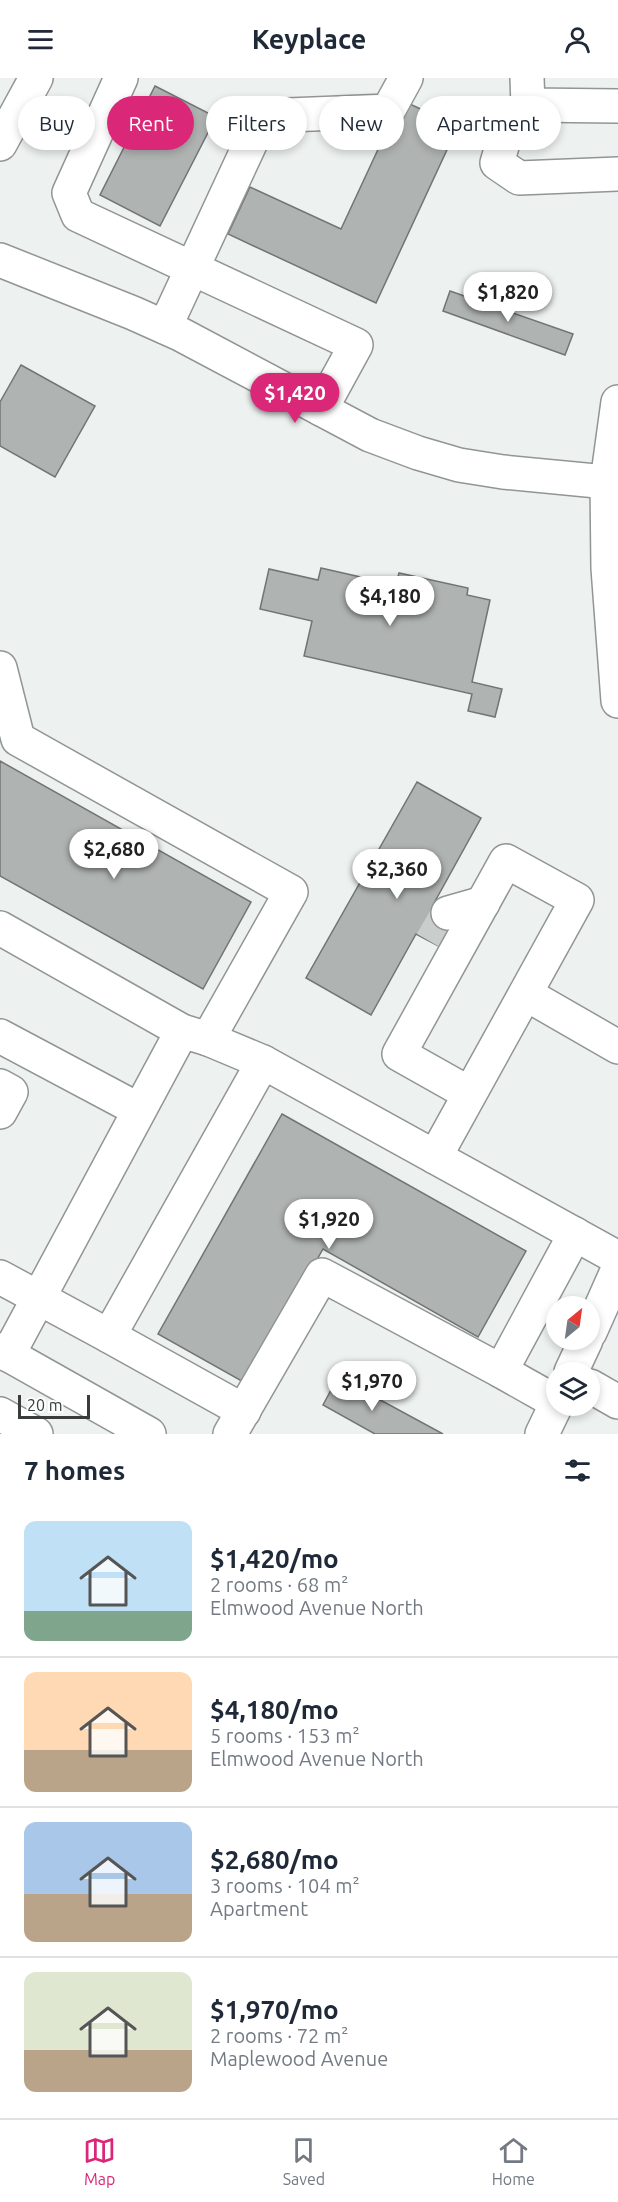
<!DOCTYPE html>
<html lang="en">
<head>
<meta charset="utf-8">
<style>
  :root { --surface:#fff; --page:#f2f2f3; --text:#1f2937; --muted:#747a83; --line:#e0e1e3; --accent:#db2777 }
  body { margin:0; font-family:Ubuntu,sans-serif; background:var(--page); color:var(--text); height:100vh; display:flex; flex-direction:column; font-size:22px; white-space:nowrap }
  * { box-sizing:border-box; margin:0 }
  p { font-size:20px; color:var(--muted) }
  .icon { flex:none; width:33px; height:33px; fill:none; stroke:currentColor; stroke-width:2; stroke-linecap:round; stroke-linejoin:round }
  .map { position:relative; height:1356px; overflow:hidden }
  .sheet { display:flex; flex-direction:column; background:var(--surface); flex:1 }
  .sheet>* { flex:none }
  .top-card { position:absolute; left:18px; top:18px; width:582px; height:54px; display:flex; gap:12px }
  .needle { width:39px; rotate:29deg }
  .tools { position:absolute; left:546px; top:1218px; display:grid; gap:12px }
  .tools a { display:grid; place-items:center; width:54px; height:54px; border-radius:50%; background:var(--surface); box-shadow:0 3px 9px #0003; font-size:30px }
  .scale { position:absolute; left:18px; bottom:15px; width:72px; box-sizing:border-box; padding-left:6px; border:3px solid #3a3c3b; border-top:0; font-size:16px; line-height:21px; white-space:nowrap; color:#3a3c3b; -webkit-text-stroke:4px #fafefd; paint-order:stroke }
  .price { position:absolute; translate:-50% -51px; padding:0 14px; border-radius:21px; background:#fff; color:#222; font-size:20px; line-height:39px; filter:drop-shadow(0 2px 3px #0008) }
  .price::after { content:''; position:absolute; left:50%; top:36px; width:18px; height:14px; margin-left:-9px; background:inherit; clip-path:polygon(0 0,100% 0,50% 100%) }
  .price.selected { background:var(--accent); color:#fff }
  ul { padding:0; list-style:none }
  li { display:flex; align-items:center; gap:18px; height:150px; padding:0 24px }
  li+li { border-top:2px solid var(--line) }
  li span { display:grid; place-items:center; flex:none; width:168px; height:120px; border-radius:12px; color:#555 }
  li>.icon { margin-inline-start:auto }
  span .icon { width:72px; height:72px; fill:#fffc; stroke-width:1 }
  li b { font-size:26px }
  h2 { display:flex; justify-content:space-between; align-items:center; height:72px; padding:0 24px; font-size:26px }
  .chip { padding:0 21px; border-radius:27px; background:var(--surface); box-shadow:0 3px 9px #0003; font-size:21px; line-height:54px }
  .chip.selected { background:var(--accent); color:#fff }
  header { display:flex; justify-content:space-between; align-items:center; height:78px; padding:0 24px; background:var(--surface); font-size:27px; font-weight:700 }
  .dock { display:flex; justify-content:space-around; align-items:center; height:84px; border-top:2px solid var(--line); background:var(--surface); font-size:16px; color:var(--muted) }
  .dock a { display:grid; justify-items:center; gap:3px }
  .dock .selected { color:var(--accent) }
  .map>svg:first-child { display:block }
  .building { fill:#afb3b2; stroke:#727575; stroke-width:1.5 }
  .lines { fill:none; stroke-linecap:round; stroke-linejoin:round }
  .minor-tunnel { stroke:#c9cdcc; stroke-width:33; stroke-dasharray:33 16; stroke-linecap:butt }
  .minor-casing { stroke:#919594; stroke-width:36 }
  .major-casing { stroke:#919594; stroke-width:36 }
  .minor { stroke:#fff; stroke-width:33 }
  .major { stroke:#fff; stroke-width:33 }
</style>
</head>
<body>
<header><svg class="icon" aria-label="menu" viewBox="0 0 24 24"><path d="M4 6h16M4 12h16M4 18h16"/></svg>Keyplace<svg class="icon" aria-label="person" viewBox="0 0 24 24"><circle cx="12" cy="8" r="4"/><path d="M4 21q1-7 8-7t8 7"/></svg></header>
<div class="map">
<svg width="618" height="1356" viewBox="0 0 618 1356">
  <rect width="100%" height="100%" fill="#edf1f0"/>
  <g class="building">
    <path d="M155 8 216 39 160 148 100 117Z"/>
    <path d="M401 22 458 48 376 225 228 156 250 109 341 151Z"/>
    <path d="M450 213 573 256 565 277 443 233Z"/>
    <path d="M21 287 95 328 55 399 0 368V324Z"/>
    <path d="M321 490 396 507 399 495 468 510 467 517 490 522 472 604 502 611 495 639 468 633 472 616 304 578 312 543 260 531 269 491 318 502Z"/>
    <path d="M0 683 251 824 203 911 0 798Z"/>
    <path d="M417 704 481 740 433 827 462 843 446 872 416 856 371 937 306 900Z"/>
    <path d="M282 1036 526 1173 478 1259 323 1171 247 1306 158 1256Z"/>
    <path d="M338 1299 443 1356H375L323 1327Z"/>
  </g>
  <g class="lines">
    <path class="minor-tunnel" d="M431 864 448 835"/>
    <defs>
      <g id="minor">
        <path d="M121 0 69 115 78 137 356 267 321 331"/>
        <path d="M527 0 528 27 618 28"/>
        <path d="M528 27 508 48 497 85 519 100 618 96"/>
        <path d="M0 66 36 0"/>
        <path d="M0 182 133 235 180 256 370 357 418 375 459 387 503 394 618 405"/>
        <path d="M165 249 263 38 388 33 406 0"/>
        <path d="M618 324 607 404 608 490 618 623"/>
        <path d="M0 590 18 661 291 814 208 961 182 953 0 850"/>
        <path d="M448 835 483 825"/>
        <path d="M526 916 618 969"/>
        <path d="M0 958 139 1032"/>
        <path d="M263 984 618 1180"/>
        <path d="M0 1008 11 1014 0 1034"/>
        <path d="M435 1079 577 822 506 783 399 976 470 1016"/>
        <path d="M0 1199 109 1258 263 984 208 961"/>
        <path d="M590 1254 618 1191"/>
        <path d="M109 1258 244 1333"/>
        <path d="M8 1277 182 953"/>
        <path d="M571 1294 586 1262"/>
        <path d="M590 1308 618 1324"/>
        <path d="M556 1324 501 1293 575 1156"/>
        <path d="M230 1356 322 1197 501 1293"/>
        <path d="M542 1356 556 1327"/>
      </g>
      <g id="major">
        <path d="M0 1272 149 1356"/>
        <path d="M0 1336 36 1356"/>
      </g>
    </defs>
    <use href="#minor" class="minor-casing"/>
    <use href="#major" class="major-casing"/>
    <use href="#minor" class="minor"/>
    <use href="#major" class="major"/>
  </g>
</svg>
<div class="tools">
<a><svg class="needle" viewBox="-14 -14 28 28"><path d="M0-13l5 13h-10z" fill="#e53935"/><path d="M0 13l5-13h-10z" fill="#747a83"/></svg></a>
<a><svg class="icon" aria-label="layers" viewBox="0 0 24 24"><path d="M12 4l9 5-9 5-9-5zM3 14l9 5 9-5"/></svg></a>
</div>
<div class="scale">20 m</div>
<b class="price" style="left:508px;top:245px">$1,820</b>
<b class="price selected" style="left:295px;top:346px">$1,420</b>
<b class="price" style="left:390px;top:549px">$4,180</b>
<b class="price" style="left:114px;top:802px">$2,680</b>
<b class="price" style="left:397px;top:822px">$2,360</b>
<b class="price" style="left:329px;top:1172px">$1,920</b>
<b class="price" style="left:372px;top:1334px">$1,970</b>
<div class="top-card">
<a class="chip">Buy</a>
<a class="chip selected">Rent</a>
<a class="chip">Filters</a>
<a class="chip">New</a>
<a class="chip">Apartment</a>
</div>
</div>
<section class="sheet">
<h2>7 homes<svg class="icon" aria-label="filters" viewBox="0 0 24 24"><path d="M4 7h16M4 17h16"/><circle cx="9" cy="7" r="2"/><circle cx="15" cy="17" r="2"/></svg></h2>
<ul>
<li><span style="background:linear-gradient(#bfe0f5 75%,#7fa58c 0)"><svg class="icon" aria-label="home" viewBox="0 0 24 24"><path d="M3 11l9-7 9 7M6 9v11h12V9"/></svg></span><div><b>$1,420/mo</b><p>2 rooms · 68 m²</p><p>Elmwood Avenue North</p></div></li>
<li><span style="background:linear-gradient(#ffd9b3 65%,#b9a48a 0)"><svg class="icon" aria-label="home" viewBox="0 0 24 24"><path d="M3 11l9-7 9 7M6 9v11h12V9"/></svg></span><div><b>$4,180/mo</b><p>5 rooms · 153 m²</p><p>Elmwood Avenue North</p></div></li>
<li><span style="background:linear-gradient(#a9c7e8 60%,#b9a48a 0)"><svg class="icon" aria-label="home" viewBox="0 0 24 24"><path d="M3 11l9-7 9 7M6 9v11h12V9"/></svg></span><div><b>$2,680/mo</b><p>3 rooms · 104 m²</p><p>Apartment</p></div></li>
<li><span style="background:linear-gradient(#dfe7d0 65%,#b9a48a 0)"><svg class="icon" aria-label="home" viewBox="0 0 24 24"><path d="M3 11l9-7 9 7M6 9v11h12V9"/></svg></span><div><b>$1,970/mo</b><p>2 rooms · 72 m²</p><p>Maplewood Avenue</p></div></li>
</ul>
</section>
<nav class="dock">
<a class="selected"><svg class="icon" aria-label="map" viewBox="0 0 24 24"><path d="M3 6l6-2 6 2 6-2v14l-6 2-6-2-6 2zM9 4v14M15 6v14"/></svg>Map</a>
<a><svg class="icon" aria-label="saved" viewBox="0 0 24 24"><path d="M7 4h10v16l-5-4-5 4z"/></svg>Saved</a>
<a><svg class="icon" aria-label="home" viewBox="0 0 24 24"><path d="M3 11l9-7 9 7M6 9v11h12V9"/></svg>Home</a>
</nav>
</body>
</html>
